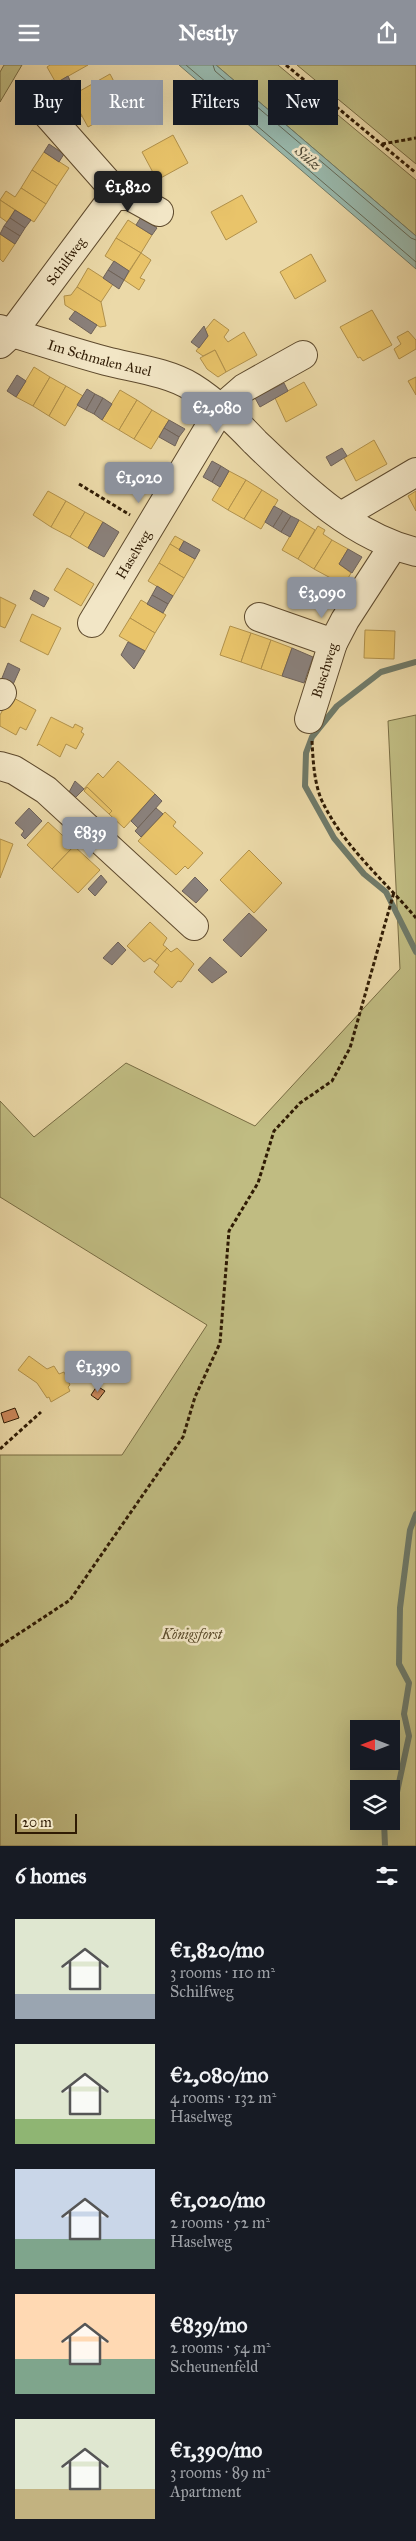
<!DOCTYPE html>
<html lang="en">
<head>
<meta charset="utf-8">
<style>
  :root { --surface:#171b24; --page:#20242c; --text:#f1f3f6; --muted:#9ea1a6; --accent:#8c9099 }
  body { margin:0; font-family:"IM FELL Great Primer",serif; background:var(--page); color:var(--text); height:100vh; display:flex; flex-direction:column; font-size:19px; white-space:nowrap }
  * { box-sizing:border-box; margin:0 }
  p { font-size:16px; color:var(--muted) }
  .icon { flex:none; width:28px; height:28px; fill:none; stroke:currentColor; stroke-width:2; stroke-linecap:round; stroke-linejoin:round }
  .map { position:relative; height:1781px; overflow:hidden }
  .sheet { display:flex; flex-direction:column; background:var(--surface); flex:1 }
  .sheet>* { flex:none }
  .hud { position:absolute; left:15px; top:15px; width:386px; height:45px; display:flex; gap:10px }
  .needle { width:32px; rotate:270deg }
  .controls { position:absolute; left:350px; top:1655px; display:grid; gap:10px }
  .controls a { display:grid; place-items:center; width:50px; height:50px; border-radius:0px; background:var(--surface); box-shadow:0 5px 20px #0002; font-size:25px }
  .scale { position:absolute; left:15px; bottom:12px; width:62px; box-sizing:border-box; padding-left:5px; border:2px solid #2f1b04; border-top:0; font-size:14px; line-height:18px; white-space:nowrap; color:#2f1b04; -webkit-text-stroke:4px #f2e6c6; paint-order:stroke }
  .price { position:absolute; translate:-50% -42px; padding:0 11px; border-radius:5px; background:var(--accent); color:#fff; font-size:16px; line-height:32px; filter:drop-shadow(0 1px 2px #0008) }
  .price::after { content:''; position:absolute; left:50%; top:30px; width:15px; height:11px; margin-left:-8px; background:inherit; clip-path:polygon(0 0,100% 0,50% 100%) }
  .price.selected { background:#222; color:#fff }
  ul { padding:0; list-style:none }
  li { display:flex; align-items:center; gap:15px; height:125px; padding:0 15px }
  li span { display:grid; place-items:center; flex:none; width:140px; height:100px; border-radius:0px; color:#555 }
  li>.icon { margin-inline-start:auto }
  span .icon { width:60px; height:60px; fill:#fffc; stroke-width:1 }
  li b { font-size:21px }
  h2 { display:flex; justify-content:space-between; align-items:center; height:60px; padding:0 15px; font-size:21px }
  .pill { padding:0 18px; border-radius:0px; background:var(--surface); box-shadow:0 5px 20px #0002; font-size:18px; line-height:45px }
  .pill.selected { background:var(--accent); color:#fff }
  header { display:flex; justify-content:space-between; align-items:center; height:65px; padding:0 15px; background:var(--accent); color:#fff; font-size:22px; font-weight:700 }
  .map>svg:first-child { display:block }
  .green { fill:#c0bc82; stroke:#786c43; fill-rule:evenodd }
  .water { fill:#99b9ad; stroke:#6f7a69 }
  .homes { fill:#e9c46a; stroke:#b1914b }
  .industry { fill:#8a817c; stroke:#6f6258 }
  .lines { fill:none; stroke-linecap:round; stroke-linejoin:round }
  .shore { stroke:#646a58; stroke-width:1 }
  .stream { stroke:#6f7a69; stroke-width:6 }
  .building { fill:#cb875a; stroke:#2f1b04 }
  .minor-casing { stroke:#5e4a2d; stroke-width:30 }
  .path { stroke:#2f1b04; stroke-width:3; stroke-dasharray:4 2.5; stroke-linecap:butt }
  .minor { stroke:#f2e6c6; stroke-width:28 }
  .labels { text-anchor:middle; stroke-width:5; stroke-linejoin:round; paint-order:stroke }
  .street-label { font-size:14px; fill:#2f1b04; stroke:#f2e6c6 }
  .park-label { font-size:14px; font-style:italic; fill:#5a4b2a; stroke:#f2e6c6 }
  .water-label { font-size:15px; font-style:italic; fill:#4f4a37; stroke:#f2e6c6 }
</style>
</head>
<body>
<header><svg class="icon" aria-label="menu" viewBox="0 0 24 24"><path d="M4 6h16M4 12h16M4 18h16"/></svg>Nestly<svg class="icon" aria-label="share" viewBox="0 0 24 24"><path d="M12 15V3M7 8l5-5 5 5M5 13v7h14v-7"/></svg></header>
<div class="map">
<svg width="416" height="1781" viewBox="0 0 416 1781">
  <rect width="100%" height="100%" fill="#ebd9a8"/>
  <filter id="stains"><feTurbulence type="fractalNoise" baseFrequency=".004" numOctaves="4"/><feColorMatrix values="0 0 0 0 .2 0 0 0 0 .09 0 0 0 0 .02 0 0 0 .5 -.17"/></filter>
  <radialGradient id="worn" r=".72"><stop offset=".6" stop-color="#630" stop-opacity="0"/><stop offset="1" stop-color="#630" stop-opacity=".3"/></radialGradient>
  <g class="green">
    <path d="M4 0H22L0 37V7Z"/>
    <path d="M216 0H278L416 115V171Z"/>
    <path d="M297 0H416V99Z"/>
    <path d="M416 650V1781H0V1390H122L207 1260 0 1132V1036L34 1072 126 998 255 1061 400 904 388 656ZM359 1664H391V1696H359ZM359 1724H391V1756H359Z"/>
  </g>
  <path class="water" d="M179 0H216L416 171V204Z"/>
  <g class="homes">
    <path d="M50 0H88L56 18 47 2Z"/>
    <path d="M110 9 127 41 88 62 71 31Z"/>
    <path d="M70 21 75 29 71 31 82 51 71 57 59 35Z"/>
    <path d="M173 70 188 98 157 115 142 87Z"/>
    <path d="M44 87 69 103 57 121 32 105Z"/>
    <path d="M32 105 57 121 46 139 21 123Z"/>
    <path d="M21 123 46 139 34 157 0 135 6 126 15 132Z"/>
    <path d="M242 130 257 157 226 175 211 147Z"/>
    <path d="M0 135 15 145 7 157 0 152Z"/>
    <path d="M128 155 152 170 141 188 116 173Z"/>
    <path d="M0 169 15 179 3 197 0 194Z"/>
    <path d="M116 173 141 188 129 206 105 191Z"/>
    <path d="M141 188 151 195 140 213 145 215 139 225 124 215Z"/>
    <path d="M311 189 326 216 295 234 280 207Z"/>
    <path d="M88 203 113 219 101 237 77 222Z"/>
    <path d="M77 222 101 237 106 261 100 262 65 240 64 231 71 230Z"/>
    <path d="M372 245 392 280 363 296 360 292 358 293 340 262Z"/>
    <path d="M214 254 229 265 224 272 228 277 244 267 257 290 226 307 215 285 203 291 196 286 208 271 205 265Z"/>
    <path d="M408 266 416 275V284L399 294 394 284 401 279 397 272Z"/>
    <path d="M215 285 226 307 218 312 207 304 200 293Z"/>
    <path d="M34 302 50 312 33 341 16 332Z"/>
    <path d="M50 312 66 321 49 351 33 341Z"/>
    <path d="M416 312V330L408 316Z"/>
    <path d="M304 317 317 340 286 357 275 333Z"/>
    <path d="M66 321 83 331 65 361 49 351Z"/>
    <path d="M120 325 137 335 119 365 102 355Z"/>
    <path d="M137 335 152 345 134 374 119 365Z"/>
    <path d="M152 345 169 355 151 384 134 374Z"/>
    <path d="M374 375 387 399 356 416 344 393Z"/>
    <path d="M229 406 246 415 228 445 212 435Z"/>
    <path d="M246 415 262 425 244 454 228 445Z"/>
    <path d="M262 425 278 435 261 464 244 454Z"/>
    <path d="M48 426 66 436 51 462 33 450Z"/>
    <path d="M416 426V446L408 431Z"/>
    <path d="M66 436 85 447 70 472 51 462Z"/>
    <path d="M85 447 103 457 88 483 70 472Z"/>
    <path d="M299 455 315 465 298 494 282 485Z"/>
    <path d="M318 461 325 465 323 469 332 475 314 504 298 494Z"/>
    <path d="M175 471 184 476 179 485 170 479Z"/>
    <path d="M332 475 348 484 339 499 351 508 347 515 338 517 314 504Z"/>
    <path d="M170 479 195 494 184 513 159 498Z"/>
    <path d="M159 498 184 513 173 531 148 516Z"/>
    <path d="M67 503 94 519 81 541 54 525Z"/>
    <path d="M0 532 16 540 5 563 0 561Z"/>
    <path d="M141 535 166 550 155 568 130 553Z"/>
    <path d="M32 549 61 563 48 590 20 576Z"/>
    <path d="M130 553 155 568 145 586 119 571Z"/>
    <path d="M230 561 251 568 241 597 220 590Z"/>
    <path d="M365 565 395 566 394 594 364 593Z"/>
    <path d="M251 568 271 575 261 604 241 597Z"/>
    <path d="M271 575 292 583 282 611 261 604Z"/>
    <path d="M10 631 36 645 26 665 20 662 16 670 0 661V650Z"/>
    <path d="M51 652 73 663 75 659 83 663 81 667 84 669 76 684 66 679 60 692 39 679 37 681Z"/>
    <path d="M118 696 155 729 124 763 109 749 112 746 87 722 83 725 98 708 103 713Z"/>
    <path d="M87 722 112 746 109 749 84 726Z"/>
    <path d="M165 747 176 757 173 761 203 788 188 804 185 801 176 810 138 776Z"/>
    <path d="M48 757 74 781 52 804 27 780Z"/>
    <path d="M0 774 13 779 0 813Z"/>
    <path d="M74 781 100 805 78 828 52 804Z"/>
    <path d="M249 785 282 818 254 848 220 815Z"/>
    <path d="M150 857 167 873 163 880 167 883 155 897 150 893 144 897 127 881Z"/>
    <path d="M167 883 171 887 177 883 194 899 181 917 178 916 172 923 154 907 159 900 155 897Z"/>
    <path d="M29 1291 47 1304 54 1301 59 1309 64 1307 70 1320 68 1322 70 1326 51 1337 49 1332 47 1333 37 1318 18 1305Z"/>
  </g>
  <g class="industry">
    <path d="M68 11 72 20 67 23 59 35 51 21Z"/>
    <path d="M49 79 64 89 59 97 44 87Z"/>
    <path d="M15 145 31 155 25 163 10 153Z"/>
    <path d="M141 152 157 163 152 170 136 160Z"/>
    <path d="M10 153 25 163 20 171 4 161Z"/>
    <path d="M4 161 20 171 15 179 0 169Z"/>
    <path d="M114 196 129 206 124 215 108 205Z"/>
    <path d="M108 205 124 215 119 224 103 213Z"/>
    <path d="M75 246 97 260 91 269 69 254Z"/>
    <path d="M204 261 208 271 199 283 191 277Z"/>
    <path d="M17 310 26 316 16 332 7 326Z"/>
    <path d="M284 318 288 326 260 342 255 333Z"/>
    <path d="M87 324 95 329 86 345 77 340Z"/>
    <path d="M95 329 103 333 94 349 86 345Z"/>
    <path d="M103 333 112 339 102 355 94 349Z"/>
    <path d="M169 355 185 364 179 372 164 363Z"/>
    <path d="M164 363 179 372 175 381 159 372Z"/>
    <path d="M342 383 347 391 331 401 326 392Z"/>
    <path d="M212 396 221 401 212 417 203 412Z"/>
    <path d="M221 401 229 406 220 422 212 417Z"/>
    <path d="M274 441 283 446 273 462 265 457Z"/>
    <path d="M283 446 291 451 281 467 273 462Z"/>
    <path d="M291 451 299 455 290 472 281 467Z"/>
    <path d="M103 457 119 467 104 492 88 483Z"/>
    <path d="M184 476 200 485 195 494 179 485Z"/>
    <path d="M348 484 362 492 352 508 339 499Z"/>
    <path d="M157 521 173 531 168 539 152 530Z"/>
    <path d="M34 525 49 533 44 542 30 534Z"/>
    <path d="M152 530 168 539 163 548 147 539Z"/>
    <path d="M128 577 145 586 134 604 121 590Z"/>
    <path d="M292 583 313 592 304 618 282 611Z"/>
    <path d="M8 598 20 604 11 624 0 618Z"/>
    <path d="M75 716 84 724 74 734 68 729Z"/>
    <path d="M155 729 162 736 138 763 131 756Z"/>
    <path d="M29 743 42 756 25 774 21 770 24 766 15 758Z"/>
    <path d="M156 743 163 749 141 772 135 766Z"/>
    <path d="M101 810 107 817 95 831 88 824Z"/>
    <path d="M195 812 208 825 196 838 182 826Z"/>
    <path d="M249 848 267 865 241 892 223 875Z"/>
    <path d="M118 877 126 885 112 900 103 893Z"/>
    <path d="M210 892 227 907 212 918 198 905Z"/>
  </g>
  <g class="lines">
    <g class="shore">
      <path d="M186 0 416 197"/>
      <path d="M213 0 215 6 411 173 416 175"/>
    </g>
    <g class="stream">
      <path d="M416 597 381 607 337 641 312 672 306 688 305 721 334 773 364 809 386 827 416 887"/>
      <path d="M391 1736 397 1727 409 1671 404 1649 409 1618 399 1599 400 1543 410 1465 416 1449"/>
      <path d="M384 1756 385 1781"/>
    </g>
  </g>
  <g class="building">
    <path d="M97 1321 105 1326 98 1335 91 1330Z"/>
    <path d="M15 1343 19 1353 4 1358 1 1348Z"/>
  </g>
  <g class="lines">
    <defs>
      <g id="minor">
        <path d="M114 131H130L159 147"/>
        <path id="s1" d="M0 264C35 275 70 286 106 296 133 303 168 307 192 322 216 337 236 357 255 377 302 422 351 471 416 487"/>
        <path id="s2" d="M0 279 12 268 114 131 108 118 31 31"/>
        <path d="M341 451 416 407"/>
        <path d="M259 552 333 578"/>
        <path id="s3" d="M92 558 221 343 244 323 303 290"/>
        <path d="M0 631 2 628"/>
        <path id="s4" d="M309 654 333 578 345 555 393 481"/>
        <path d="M0 701 14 705 46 725 194 861"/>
      </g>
    </defs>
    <use href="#minor" class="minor-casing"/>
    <g class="path">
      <path d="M286 0 416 108"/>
      <path d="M382 79 416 73"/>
      <path d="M79 419 130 450"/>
      <path d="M312 676C313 695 314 718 322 736 344 782 384 815 416 853"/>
      <path d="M0 1384 41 1347"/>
      <path d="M0 1581 70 1535 183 1372 195 1332 220 1278 229 1166 258 1118 274 1066 300 1038 332 1016 350 983 394 827"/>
    </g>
    <use href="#minor" class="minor"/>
  </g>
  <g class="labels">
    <g class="street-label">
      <text dy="5" stroke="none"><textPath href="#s2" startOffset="106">Schilfweg</textPath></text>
      <text dy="5" stroke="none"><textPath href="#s1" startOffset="104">Im Schmalen Auel</textPath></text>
      <text dy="5" stroke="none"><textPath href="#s3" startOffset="80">Haselweg</textPath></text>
      <text dy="5" stroke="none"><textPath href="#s4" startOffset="51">Buschweg</textPath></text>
    </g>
    <g class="park-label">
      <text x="192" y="1574">Königsforst</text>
    </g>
    <g class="water-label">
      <text transform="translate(308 93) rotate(41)" y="5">Sülz</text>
    </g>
  </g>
  <rect width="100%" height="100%" filter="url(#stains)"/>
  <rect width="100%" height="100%" fill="url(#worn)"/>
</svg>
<div class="controls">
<a><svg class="needle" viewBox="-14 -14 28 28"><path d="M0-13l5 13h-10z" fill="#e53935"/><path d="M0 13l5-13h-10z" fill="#9ea1a6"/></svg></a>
<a><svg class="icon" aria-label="layers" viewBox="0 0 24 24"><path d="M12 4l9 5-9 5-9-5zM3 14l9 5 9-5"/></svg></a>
</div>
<div class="scale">20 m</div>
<b class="price selected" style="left:128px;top:148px">€1,820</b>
<b class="price" style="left:217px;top:369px">€2,080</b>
<b class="price" style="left:139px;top:439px">€1,020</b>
<b class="price" style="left:322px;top:554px">€3,090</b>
<b class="price" style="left:90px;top:794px">€839</b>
<b class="price" style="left:98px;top:1328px">€1,390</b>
<div class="hud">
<a class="pill">Buy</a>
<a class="pill selected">Rent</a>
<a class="pill">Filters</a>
<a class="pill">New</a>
</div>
</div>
<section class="sheet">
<h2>6 homes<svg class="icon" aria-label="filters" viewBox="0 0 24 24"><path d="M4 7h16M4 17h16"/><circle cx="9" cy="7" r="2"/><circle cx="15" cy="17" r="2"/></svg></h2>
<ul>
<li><span style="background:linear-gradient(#dfe7d0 75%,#9aa5b1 0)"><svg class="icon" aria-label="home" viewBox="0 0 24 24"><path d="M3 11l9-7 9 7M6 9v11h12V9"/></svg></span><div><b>€1,820/mo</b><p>3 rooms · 110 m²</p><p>Schilfweg</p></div></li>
<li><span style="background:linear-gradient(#dfe7d0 75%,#8fb573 0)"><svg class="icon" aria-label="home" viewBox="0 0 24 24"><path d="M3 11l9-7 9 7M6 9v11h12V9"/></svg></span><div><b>€2,080/mo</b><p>4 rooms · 132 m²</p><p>Haselweg</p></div></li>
<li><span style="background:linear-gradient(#c9d6e8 70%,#7fa58c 0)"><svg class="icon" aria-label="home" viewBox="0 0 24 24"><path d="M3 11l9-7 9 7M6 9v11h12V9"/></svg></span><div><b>€1,020/mo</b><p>2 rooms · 52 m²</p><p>Haselweg</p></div></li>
<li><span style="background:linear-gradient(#ffd9b3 65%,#7fa58c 0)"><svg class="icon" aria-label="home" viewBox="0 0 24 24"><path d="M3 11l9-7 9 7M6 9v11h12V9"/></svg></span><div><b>€839/mo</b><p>2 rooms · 54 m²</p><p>Scheunenfeld</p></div></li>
<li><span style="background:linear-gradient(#dfe7d0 70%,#c2b280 0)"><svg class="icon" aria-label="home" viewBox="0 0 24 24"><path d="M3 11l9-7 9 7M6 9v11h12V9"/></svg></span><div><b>€1,390/mo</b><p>3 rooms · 89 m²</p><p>Apartment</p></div></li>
</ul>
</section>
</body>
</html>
